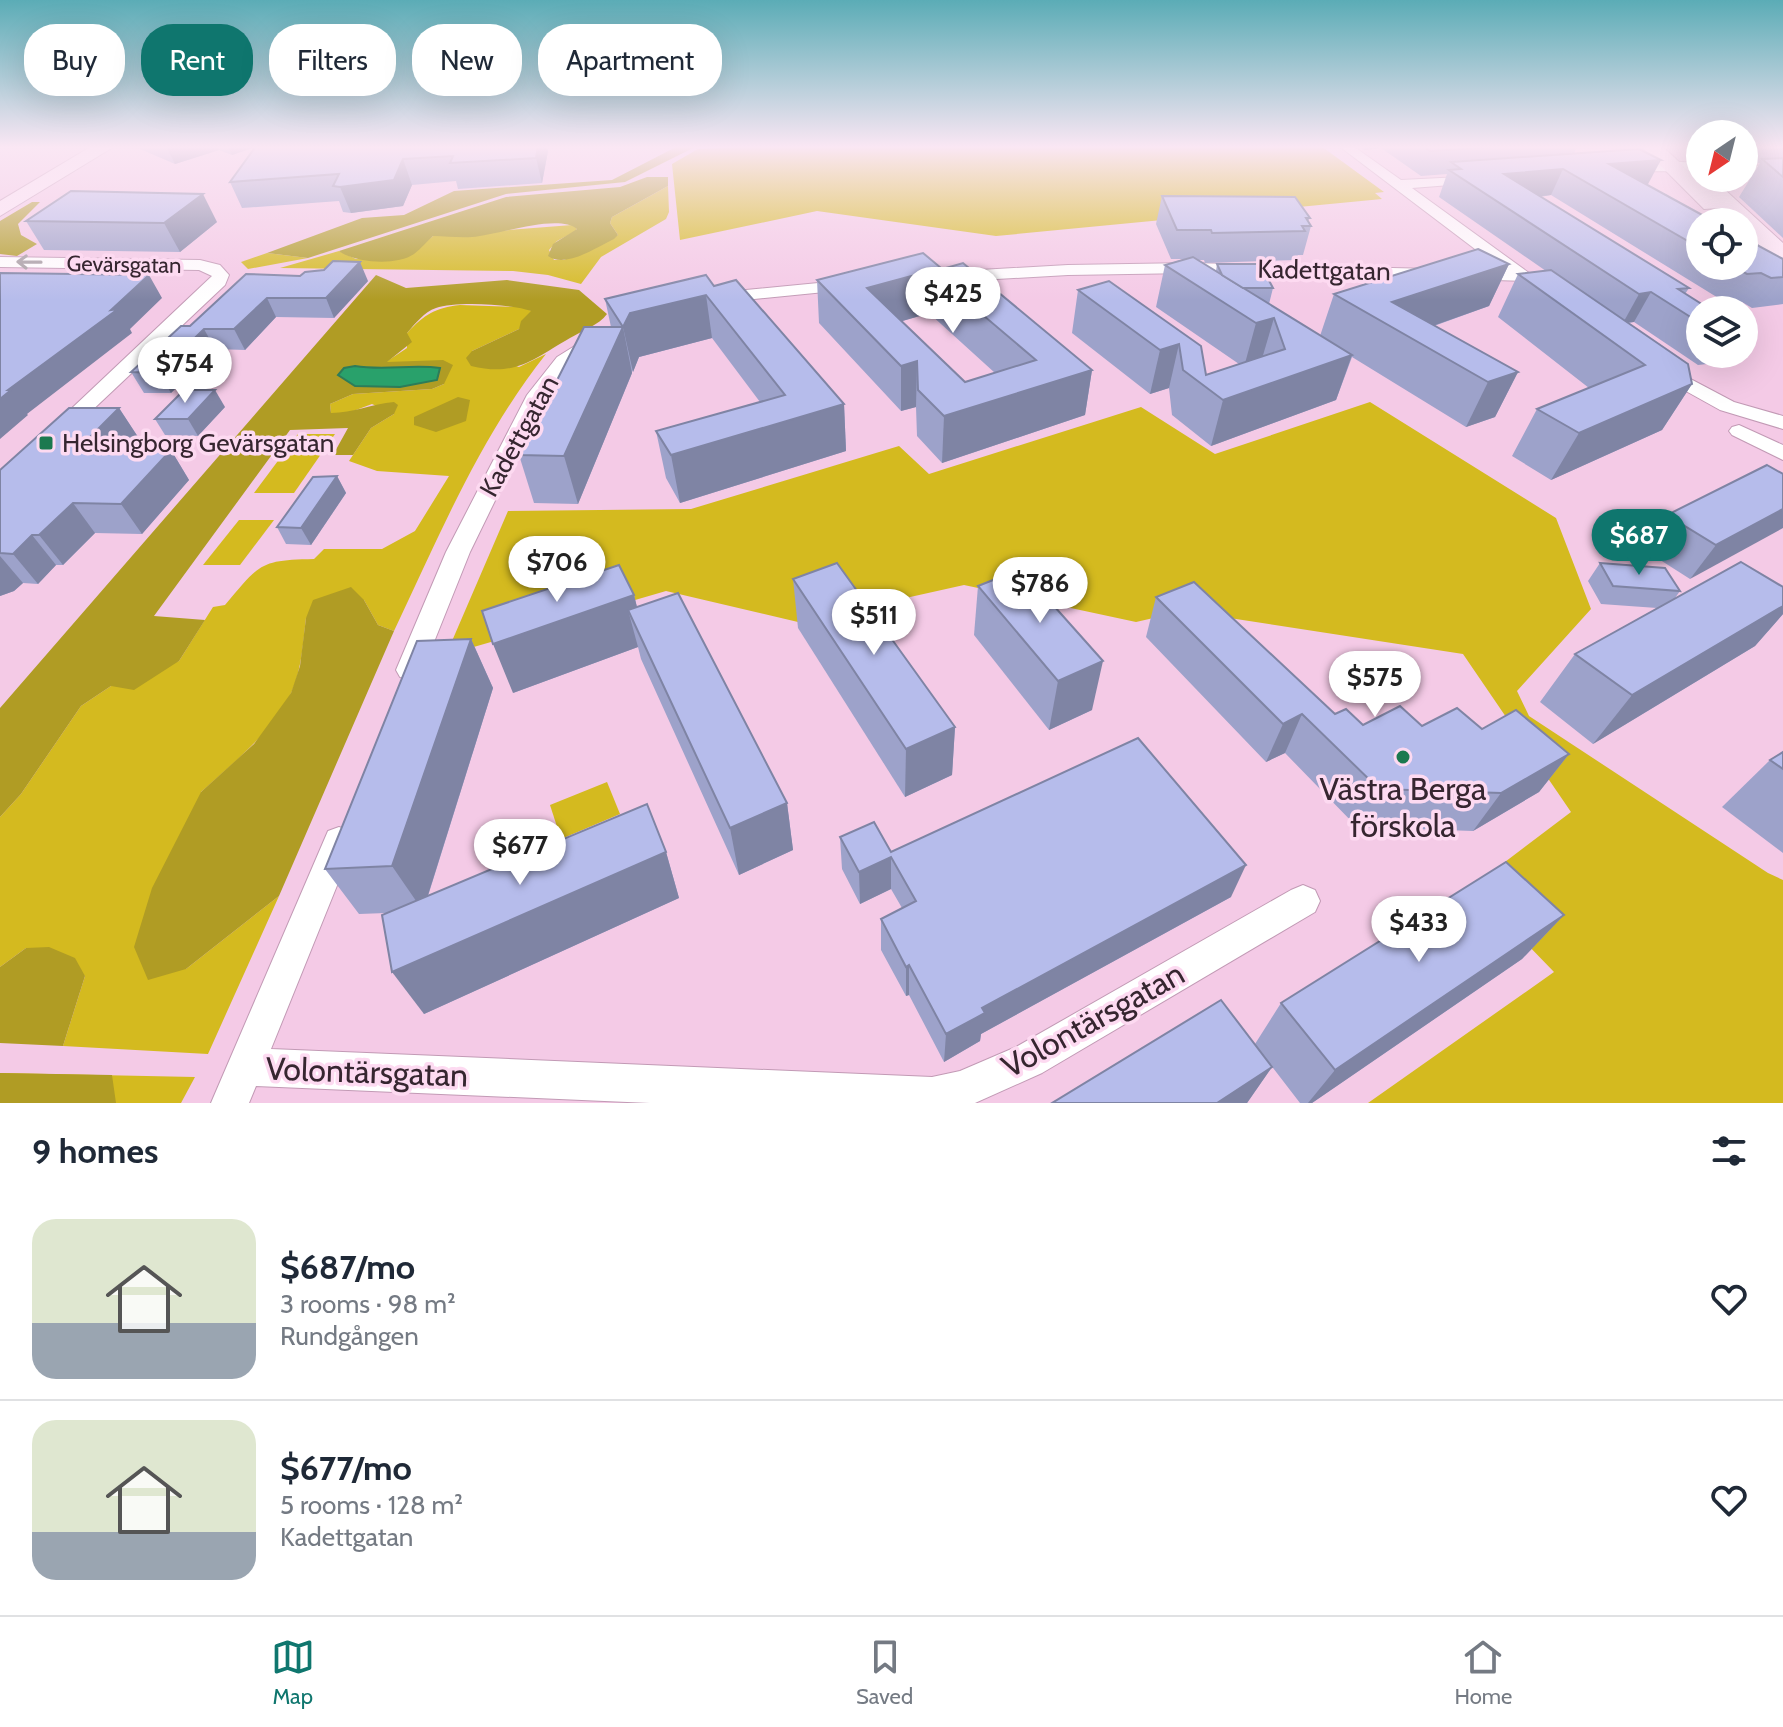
<!DOCTYPE html>
<html lang="en">
<head>
<meta charset="utf-8">
<style>
  :root { --surface:#fff; --page:#f2f2f3; --text:#1f2937; --muted:#747a83; --line:#e0e1e3; --accent:#0f766e }
  body { margin:0; font-family:Cabin,sans-serif; background:var(--page); color:var(--text); height:100vh; display:flex; flex-direction:column; font-size:30px; white-space:nowrap }
  * { box-sizing:border-box; margin:0 }
  p { font-size:26px; color:var(--muted) }
  .icon { flex:none; width:44px; height:44px; fill:none; stroke:currentColor; stroke-width:2; stroke-linecap:round; stroke-linejoin:round }
  .map { position:relative; height:1103px; overflow:hidden }
  .sheet { display:flex; flex-direction:column; background:var(--surface); flex:1 }
  .sheet>* { flex:none }
  .top-card { position:absolute; left:24px; top:24px; width:800px; height:72px; display:flex; gap:16px }
  .needle { width:52px; rotate:215deg }
  .controls { position:absolute; left:1686px; top:120px; display:grid; gap:16px }
  .controls a { display:grid; place-items:center; width:72px; height:72px; border-radius:50%; background:var(--surface); box-shadow:0 8px 32px #0002; font-size:40px }
  .price { position:absolute; translate:-50% -68px; padding:0 18px; border-radius:28px; background:#fff; color:#222; font-size:26px; line-height:52px; filter:drop-shadow(0 2px 4px #0008) }
  .price::after { content:''; position:absolute; left:50%; top:48px; width:24px; height:18px; margin-left:-12px; background:inherit; clip-path:polygon(0 0,100% 0,50% 100%) }
  .price.selected { background:var(--accent); color:#fff }
  ul { padding:0; list-style:none }
  li { display:flex; align-items:center; gap:24px; height:200px; padding:0 32px }
  li+li { border-top:2px solid var(--line) }
  li span { display:grid; place-items:center; flex:none; width:224px; height:160px; border-radius:24px; color:#555 }
  li>.icon { margin-inline-start:auto }
  span .icon { width:96px; height:96px; fill:#fffc; stroke-width:1 }
  li b { font-size:34px }
  h2 { display:flex; justify-content:space-between; align-items:center; height:96px; padding:0 32px; font-size:34px }
  .chip { padding:0 28px; border-radius:32px; background:var(--surface); box-shadow:0 8px 32px #0002; font-size:28px; line-height:72px }
  .chip.selected { background:var(--accent); color:#fff }
  .dock { display:flex; justify-content:space-around; align-items:center; height:112px; border-top:2px solid var(--line); background:var(--surface); font-size:22px; color:var(--muted) }
  .dock a { display:grid; justify-items:center; gap:4px }
  .dock .selected { color:var(--accent) }
  .map>svg:first-child { display:block }
  .green { fill:#d4ba1f }
  .forest { fill:#b09c24 }
  .water { fill:#29a16b; stroke:#2d7c59; stroke-width:2 }
  .lines { fill:none; stroke-linecap:round; stroke-linejoin:round }
  .street-casing { stroke:#c29ab5; stroke-width:2 }
  .secondary-casing { stroke:#c29ab5; stroke-width:2 }
  .street { fill:#fff; fill-rule:evenodd }
  .secondary { fill:#fee8f7; fill-rule:evenodd }
  .wall { fill:#9da2ca; fill-rule:evenodd }
  .shaded-wall { fill:#7f84a4 }
  .building { fill:#b6bceb; stroke:#7f84a4; stroke-width:2 }
  .oneway { stroke:#a59da2 }
  .poi-dot { fill:#1b794f; stroke:#fddaf1; stroke-width:3 }
  .labels { text-anchor:middle; stroke-width:7; stroke-linejoin:round; paint-order:stroke }
  .far-street-label { font-size:22px; fill:#362630; stroke:#fddaf1 }
  .street-label { font-size:26px; fill:#362630; stroke:#fddaf1 }
  .poi-label { font-size:26px; fill:#362630; stroke:#fddaf1; text-anchor:start }
  .near-poi-label { font-size:32px; fill:#362630; stroke:#fddaf1 }
  .near-street-label { font-size:32px; fill:#362630; stroke:#fddaf1 }
</style>
</head>
<body>
<div class="map">
<svg width="1783" height="1103" viewBox="0 0 1783 1103">
  <rect width="100%" height="100%" fill="#f4cae6"/>
  <g class="green">
    <path d="M758 146H1321L1384 192 1375 193 1382 199 996 236 817 211 680 240 672 164 698 149Z"/>
    <path d="M668 186 669 212 666 219 601 257 581 284 548 275 513 271 280 268 339 251 356 259 407 257 433 236 572 225 577 227 576 231 557 241 549 250 554 260H564L618 235 610 223 612 217Z"/>
    <path d="M267 253 308 258 248 269 241 262Z"/>
    <path d="M460 305 521 307 532 311 519 329 472 351 519 367 546 354C480 437 439 536 394 631L378 625 364 600 306 618C303 642 302 668 292 691 277 728 230 766 201 792L186 969 279 896 208 1054 63 1046 85 976 26 948 0 967V817L21 794 81 706 111 686 179 661 213 607 225 605C260 564 259 560 314 559L324 549H382L415 531 449 476 377 471 349 461 371 428 394 414 372 404 348 413H331L330 404 353 394 432 389 444 384 386 362 407 348V333C425 314 435 308 460 305Z"/>
    <path d="M1370 402 1556 518 1591 609 1517 691 1529 716 1768 873 1783 880V1103H1368L1554 972 1472 887 1571 812 1463 654 1184 611 1136 622 964 585 798 622 666 591 446 655 508 511 691 509 899 446 929 474 1141 407 1215 454Z"/>
    <path d="M298 434H335L294 493H254Z"/>
    <path d="M239 520H274L240 565H203Z"/>
    <path d="M607 782 620 814 561 839 550 805Z"/>
    <path d="M0 1073 195 1077 181 1103H0Z"/>
  </g>
  <g class="forest">
    <path d="M678 146H697L625 182 506 194 308 258 267 253 362 218 404 215 454 191 612 180Z"/>
    <path d="M647 177H668V186L612 217 610 223 618 235 614 239C597 247 565 269 548 256L553 244 577 229C558 213 498 235 472 237 459 238 446 236 433 236 427 241 421 249 414 254 397 266 355 263 339 251L506 197 620 187Z"/>
    <path d="M32 202H40L18 224 21 235 37 244 17 256 0 254V221Z"/>
    <path d="M376 275 406 288 507 280 579 290 607 314C599 325 582 331 570 338 533 359 517 377 471 366L466 358 472 351 519 329 521 321 531 311C512 304 455 301 436 308 424 312 415 324 407 333L412 342 387 362 443 360 453 365 444 384 432 389 353 394 330 404 331 413C353 413 372 404 394 402L398 405 394 414 371 428 353 455H333L348 428 290 430 154 616 205 620 179 661 134 690 111 686 81 706 21 794 0 817V708Z"/>
    <path d="M458 397 470 400 466 421 436 432 414 425V417Z"/>
    <path d="M351 587 364 600 378 625 394 631 279 896 186 969 148 980 134 947 152 888 201 792 254 744 291 693 300 666 306 618 313 600Z"/>
    <path d="M49 947 75 958 85 976 63 1046 0 1043V967L26 948Z"/>
    <path d="M0 1073 112 1075 116 1103H0Z"/>
  </g>
  <path class="water" d="M355 366C384 371 412 364 440 368L437 380 400 387 355 386 338 375 344 368Z"/>
  <g class="lines">
    <defs>
      <g id="street">
        <path d="M1339 146H1353L1401 180 1481 176 1483 179 1476 183 1412 188 1529 273 1531 277 1529 281 1464 279 1462 275 1470 270 1504 271Z"/>
        <path d="M1662 161 1700 163V171C1684 170 1626 174 1618 168L1625 164Z"/>
        <path d="M1744 165 1783 167V175L1744 173Z"/>
        <path d="M0 257 200 260 220 265 229 275 225 285 67 434 60 436 50 430 53 426 212 276 199 270 0 267Z"/>
        <path d="M1190 263 1433 269 1441 274 1433 279 1190 273 1068 275 946 282 938 277 946 272 1068 265Z"/>
        <path d="M849 280 858 285 855 289 715 303 706 298 715 293Z"/>
        <path d="M594 334 601 336 603 340 601 344 571 365 546 396 470 552 420 677 410 680 400 677 396 670 446 552 527 395 557 357Z"/>
        <path d="M1664 365 1734 402 1783 416V429L1720 410 1657 375 1654 371 1657 367Z"/>
        <path d="M1739 425 1783 445V460L1732 435 1729 431 1732 427Z"/>
        <path d="M339 827 350 831 355 841 271 1049 932 1077 960 1071 1016 1047 1291 890 1303 885 1315 890 1320 901 1315 912 1042 1073 975 1103H650L256 1086 249 1103H211L328 831Z"/>
      </g>
      <g id="secondary">
        <path d="M92 146H115L0 216V201Z"/>
        <path d="M1641 146H1662L1692 174 1700 172V178H1712L1783 243V262L1775 260 1744 231V222H1735L1720 208 1704 209Z"/>
      </g>
    </defs>
    <use href="#street" class="street-casing"/>
    <use href="#secondary" class="secondary-casing"/>
    <use href="#street" class="street"/>
    <use href="#secondary" class="secondary"/>
  </g>
  <g class="wall">
    <path d="M133 146H547L548 151 542 183 458 189 456 181 412 185 403 206 351 213 343 212 339 201 242 208 230 182 255 147 232 155 219 150 175 164Z"/>
    <path d="M1358 146H1577L1574 154 1647 185 1700 222V266H1744L1783 259V304L1752 308 1742 302 1728 304 1551 195 1540 197 1689 288 1685 294 1700 310V354H1730L1725 362 1698 365 1634 322 1628 323 1692 384 1662 430 1551 480 1512 456 1537 409 1589 388 1498 317 1518 274 1546 271 1439 197 1447 174 1421 176 1381 148 1364 150Z"/>
    <path d="M1686 146H1700V157Z"/>
    <path d="M1744 146H1783V238L1739 197 1760 163 1744 162Z"/>
    <path d="M1162 196 1310 218 1308 221 1311 226 1303 255H1298L1296 260 1205 263 1204 260H1197L1216 271 1217 264 1273 288 1269 304 1320 336 1334 294 1509 264 1489 306 1434 326 1518 372 1495 417 1466 427 1352 357 1336 400 1211 446 1172 415 1169 388 1150 394 1072 333 1078 290 1201 346 1206 375 1239 364 1156 307 1165 265 1183 259H1171L1156 224Z"/>
    <path d="M26 221 217 222 180 252 44 250Z"/>
    <path d="M941 268 1092 370 1085 415 942 463 917 436 916 407 901 411 819 323 817 280ZM930 313V314L995 373 965 382 902 321Z"/>
    <path d="M246 274 368 281 334 318 276 317 245 350 215 349 171 393H144L131 372 190 326Z"/>
    <path d="M714 286 844 404 846 451 680 503 666 478 656 431 760 402 712 338 639 357 633 372 632 370V373L578 504 534 503 519 455 611 327 605 299Z"/>
    <path d="M225 407 198 436 165 435 155 419Z"/>
    <path d="M119 408 138 437 126 450H171L189 480 142 534 95 533 63 565H56L38 584 23 583 14 591 0 596V470Z"/>
    <path d="M1783 474 1690 579 1643 549 1667 515Z"/>
    <path d="M337 476 346 493 311 545 286 544 277 527Z"/>
    <path d="M1600 563 1680 591 1675 598 1783 587V614L1755 646 1593 744 1540 702 1575 654 1657 608 1601 604 1588 581Z"/>
    <path d="M793 579 955 727 952 775 905 797 798 628Z"/>
    <path d="M978 586 1092 710 1049 730 974 635Z"/>
    <path d="M634 595 637 607 787 803 793 850 739 875 641 659 638 647 513 693Z"/>
    <path d="M1156 597 1335 714 1363 725 1482 729 1569 754 1539 792 1473 831 1357 827 1285 753 1266 762 1146 637Z"/>
    <path d="M471 639 493 688 428 896 666 852 679 898 424 1014 386 913 359 914 325 869Z"/>
    <path d="M1783 752V853L1722 807 1770 760Z"/>
    <path d="M840 837 891 852 1231 897 981 1034 980 1041 944 1062 909 995 906 996 881 950V919L902 908 891 889 860 904 842 869Z"/>
    <path d="M1564 915 1522 959 1312 1103H1300L1270 1064 1272 1067 1247 1103H1052L1255 1044 1281 1003Z"/>
  </g>
  <g class="shaded-wall">
    <path d="M166 146H217L219 150 175 164Z"/>
    <path d="M228 146H258L232 155Z"/>
    <path d="M538 146H547L548 151 542 183 536 158Z"/>
    <path d="M1365 146H1382L1381 148 1364 150Z"/>
    <path d="M403 159 412 185 403 206 351 213 340 187Z"/>
    <path d="M1661 160 1647 186 1609 164Z"/>
    <path d="M1563 169 1551 195 1496 201 1504 174Z"/>
    <path d="M203 194 217 222 180 252 164 223Z"/>
    <path d="M360 262 368 281 334 318 326 298Z"/>
    <path d="M1509 264 1489 306 1407 335 1392 302Z"/>
    <path d="M941 268 932 272 930 313 868 331 867 288Z"/>
    <path d="M149 275 162 298 130 329 132 333 27 414 28 415 0 439V399L8 390 111 310Z"/>
    <path d="M1651 292 1634 322 1623 323 1639 294Z"/>
    <path d="M706 295 712 338 639 357 633 372 623 327 630 313Z"/>
    <path d="M267 298 276 317 245 350 234 329Z"/>
    <path d="M1274 318 1261 362 1244 367 1256 323Z"/>
    <path d="M623 327 632 373 578 504 564 456Z"/>
    <path d="M204 329 215 349 171 393 159 373Z"/>
    <path d="M1179 344 1169 388 1150 394 1160 350Z"/>
    <path d="M1352 355 1336 400 1211 446 1223 400Z"/>
    <path d="M917 361 916 407 901 411V366Z"/>
    <path d="M1092 370 1085 415 942 463 944 416Z"/>
    <path d="M1518 372 1495 417 1466 427 1488 382Z"/>
    <path d="M1692 384 1662 430 1551 480 1579 433Z"/>
    <path d="M215 390 225 407 198 436 188 419Z"/>
    <path d="M844 404 846 451 680 503 671 455Z"/>
    <path d="M119 408 138 437 99 478 78 449Z"/>
    <path d="M171 450 189 480 142 534 121 504Z"/>
    <path d="M337 476 346 493 311 545 301 528Z"/>
    <path d="M73 503 95 533 63 565 39 535Z"/>
    <path d="M1783 509V528L1690 579 1716 545Z"/>
    <path d="M32 535 56 565 38 584 13 554Z"/>
    <path d="M0 556 23 583 14 591 0 596Z"/>
    <path d="M634 595 646 644 628 610 638 647 513 693 493 644Z"/>
    <path d="M1783 606V614L1755 646 1593 744 1632 695Z"/>
    <path d="M471 639 493 688 423 911 392 866Z"/>
    <path d="M1103 661 1092 710 1049 730 1058 681Z"/>
    <path d="M1302 714 1285 753 1266 762 1283 724Z"/>
    <path d="M955 727 952 775 905 797 906 749Z"/>
    <path d="M1569 754 1539 792 1473 831 1501 793Z"/>
    <path d="M787 803 793 850 739 875 730 828Z"/>
    <path d="M666 852 679 898 424 1014 392 972Z"/>
    <path d="M891 857V889L860 904 859 872Z"/>
    <path d="M1246 865 1231 897 981 1034 980 1041 944 1062 946 1034 982 1008Z"/>
    <path d="M1564 915 1522 959 1312 1103H1308L1335 1070Z"/>
    <path d="M909 965V995L906 996V967Z"/>
    <path d="M1272 1067 1247 1103H1217Z"/>
  </g>
  <g class="building">
    <path d="M256 146H538L536 158 450 163 453 156 403 159 394 180 340 187 333 186 339 174 230 182Z"/>
    <path d="M1422 146H1510L1430 151Z"/>
    <path d="M1639 149 1661 160 1609 164 1715 222H1700V248L1563 169 1504 174 1689 288 1678 289 1711 310H1700V323L1651 292 1639 294 1449 170 1461 169 1451 162Z"/>
    <path d="M1783 158V177L1762 159Z"/>
    <path d="M71 191 203 194 164 223 26 221Z"/>
    <path d="M1162 196 1295 197 1310 218H1306L1311 226H1302L1305 231 1212 233 1211 230H1177Z"/>
    <path d="M1744 238 1783 259V277L1771 278 1761 273 1747 274 1732 266H1744Z"/>
    <path d="M1478 249 1509 264 1392 302 1518 372 1488 382 1334 294Z"/>
    <path d="M923 253 941 268 867 288 965 382 1036 360 932 272 963 263 1092 370 944 416 918 390 917 361 901 366 817 280Z"/>
    <path d="M1193 257 1352 355 1223 400 1183 370 1179 344 1160 350 1078 290 1109 281 1201 346 1206 375 1285 349 1274 318 1256 323 1165 265Z"/>
    <path d="M333 261 360 262 326 298H267L234 329H204L159 373 131 372 181 326H190L246 274 300 276 305 272 324 270Z"/>
    <path d="M1217 264H1260L1273 288H1243L1222 275Z"/>
    <path d="M1551 270 1688 364 1692 384 1579 433 1537 409 1645 365 1518 274Z"/>
    <path d="M0 273 149 275 111 310 118 309 8 390H11L0 399Z"/>
    <path d="M706 275 714 286 736 280 844 404 671 455 656 431 785 395 706 295 630 313 623 327 605 299Z"/>
    <path d="M584 327H623L564 456 519 455Z"/>
    <path d="M184 390H215L188 419H155Z"/>
    <path d="M69 408H119L78 449 171 450 121 504 73 503 39 535H32L13 554 0 553V470Z"/>
    <path d="M1767 465 1783 474V509L1716 545 1667 515Z"/>
    <path d="M337 476 301 528 277 527 313 477Z"/>
    <path d="M1741 562 1783 587V606L1632 695 1575 654Z"/>
    <path d="M837 563 955 727 906 749 793 579Z"/>
    <path d="M1600 563 1665 568 1680 591 1613 586Z"/>
    <path d="M619 565 634 595 493 644 482 611Z"/>
    <path d="M1021 569 1103 661 1058 681 978 586Z"/>
    <path d="M1194 582 1335 714 1346 709 1363 725 1400 706 1422 726 1457 708 1482 729 1516 710 1569 754 1501 793 1379 789 1302 714 1283 724 1156 597Z"/>
    <path d="M678 593 787 803 730 828 628 610Z"/>
    <path d="M471 639 392 866 325 869 417 641Z"/>
    <path d="M1138 738 1246 865 982 1008 985 1013 946 1034 909 965 906 967 881 919 916 901 891 857 859 872 840 837 874 822 891 852Z"/>
    <path d="M1783 752V769L1770 760Z"/>
    <path d="M647 804 666 852 392 972 382 915Z"/>
    <path d="M1506 862 1564 915 1335 1070 1281 1003Z"/>
    <path d="M1221 1000 1272 1067 1217 1103H1052Z"/>
  </g>
  <defs><path id="oneway-shaft" d="M-6 0H5M1.5-3L5.5 0L1.5 3" fill="none" stroke-width="1.6" stroke-linecap="round" stroke-linejoin="round" transform="scale(2)"/></defs>
  <use class="oneway" href="#oneway-shaft" transform="translate(29 262) rotate(-179)"/>
  <linearGradient id="sky" x2="0" y2="1"><stop stop-color="#5bacb6"/><stop offset="0.49" stop-color="#fae7f4"/><stop offset="1" stop-color="#fae7f4" stop-opacity="0"/></linearGradient>
  <rect width="1783" height="300" fill="url(#sky)"/>
  <g class="poi-dot">
    <rect x="38" y="435" width="16" height="16" rx="4"/>
    <circle cx="1403" cy="757" r="8"/>
  </g>
  <g class="labels">
    <g class="far-street-label">
      <text transform="translate(124 264) rotate(1)" y="8">Gevärsgatan</text>
    </g>
    <g class="street-label">
      <text transform="translate(1324 270) rotate(1)" y="9">Kadettgatan</text>
      <text transform="translate(519 436) rotate(-61)" y="9">Kadettgatan</text>
    </g>
    <g class="poi-label">
      <text x="62" y="452">Helsingborg Gevärsgatan</text>
    </g>
    <g class="near-poi-label">
      <text x="1403" y="800">Västra Berga<tspan x="1403" dy="37">förskola</tspan></text>
    </g>
    <g class="near-street-label">
      <text transform="translate(1093 1020) rotate(-29)" y="11">Volontärsgatan</text>
      <text transform="translate(367 1072) rotate(2)" y="11">Volontärsgatan</text>
    </g>
  </g>
</svg>
<div class="controls">
<a><svg class="needle" viewBox="-14 -14 28 28"><path d="M0-13l5 13h-10z" fill="#e53935"/><path d="M0 13l5-13h-10z" fill="#747a83"/></svg></a>
<a><svg class="icon" aria-label="locate" viewBox="0 0 24 24"><circle cx="12" cy="12" r="6"/><path d="M12 2v4M12 18v4M2 12h4M18 12h4"/></svg></a>
<a><svg class="icon" aria-label="layers" viewBox="0 0 24 24"><path d="M12 4l9 5-9 5-9-5zM3 14l9 5 9-5"/></svg></a>
</div>
<b class="price" style="left:953px;top:335px">$425</b>
<b class="price" style="left:185px;top:405px">$754</b>
<b class="price selected" style="left:1639px;top:577px">$687</b>
<b class="price" style="left:557px;top:604px">$706</b>
<b class="price" style="left:1040px;top:625px">$786</b>
<b class="price" style="left:874px;top:657px">$511</b>
<b class="price" style="left:1375px;top:719px">$575</b>
<b class="price" style="left:520px;top:887px">$677</b>
<b class="price" style="left:1419px;top:964px">$433</b>
<div class="top-card">
<a class="chip">Buy</a>
<a class="chip selected">Rent</a>
<a class="chip">Filters</a>
<a class="chip">New</a>
<a class="chip">Apartment</a>
</div>
</div>
<section class="sheet">
<h2>9 homes<svg class="icon" aria-label="filters" viewBox="0 0 24 24"><path d="M4 7h16M4 17h16"/><circle cx="9" cy="7" r="2"/><circle cx="15" cy="17" r="2"/></svg></h2>
<ul>
<li><span style="background:linear-gradient(#dfe7d0 65%,#9aa5b1 0)"><svg class="icon" aria-label="home" viewBox="0 0 24 24"><path d="M3 11l9-7 9 7M6 9v11h12V9"/></svg></span><div><b>$687/mo</b><p>3 rooms · 98 m²</p><p>Rundgången</p></div><svg class="icon" aria-label="heart" viewBox="0 0 24 24"><path d="M12 20l-8-8c-3-5 5-10 8-4 3-6 11-1 8 4z"/></svg></li>
<li><span style="background:linear-gradient(#dfe7d0 70%,#9aa5b1 0)"><svg class="icon" aria-label="home" viewBox="0 0 24 24"><path d="M3 11l9-7 9 7M6 9v11h12V9"/></svg></span><div><b>$677/mo</b><p>5 rooms · 128 m²</p><p>Kadettgatan</p></div><svg class="icon" aria-label="heart" viewBox="0 0 24 24"><path d="M12 20l-8-8c-3-5 5-10 8-4 3-6 11-1 8 4z"/></svg></li>
</ul>
</section>
<nav class="dock">
<a class="selected"><svg class="icon" aria-label="map" viewBox="0 0 24 24"><path d="M3 6l6-2 6 2 6-2v14l-6 2-6-2-6 2zM9 4v14M15 6v14"/></svg>Map</a>
<a><svg class="icon" aria-label="saved" viewBox="0 0 24 24"><path d="M7 4h10v16l-5-4-5 4z"/></svg>Saved</a>
<a><svg class="icon" aria-label="home" viewBox="0 0 24 24"><path d="M3 11l9-7 9 7M6 9v11h12V9"/></svg>Home</a>
</nav>
</body>
</html>
